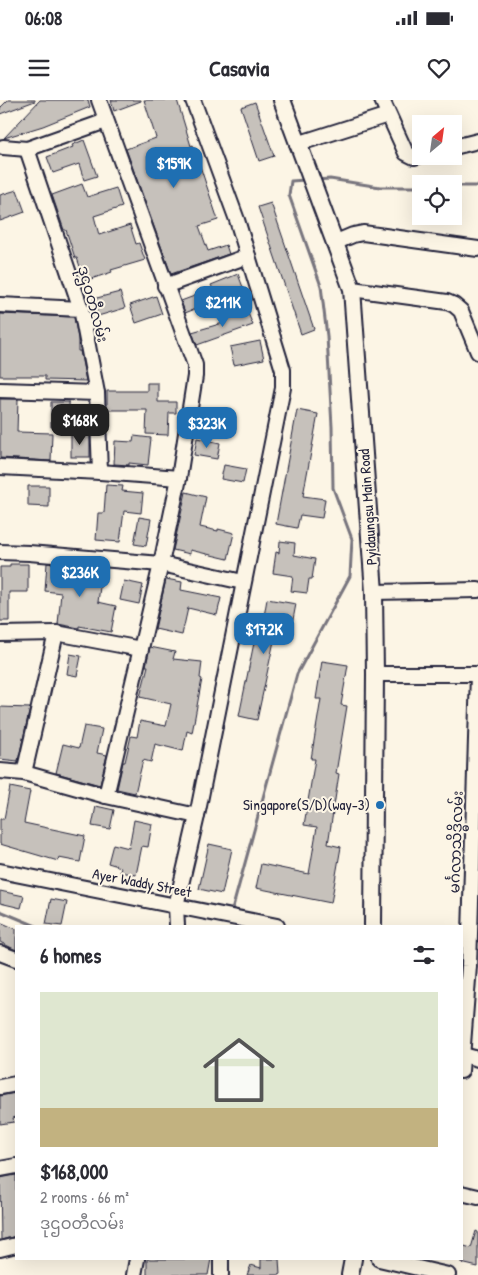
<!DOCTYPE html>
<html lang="en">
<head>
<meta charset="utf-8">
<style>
  :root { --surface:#fff; --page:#f2f2f3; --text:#2b2b33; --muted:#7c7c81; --line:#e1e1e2; --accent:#1f6fb2 }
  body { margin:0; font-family:"Patrick Hand","Noto Sans Myanmar",sans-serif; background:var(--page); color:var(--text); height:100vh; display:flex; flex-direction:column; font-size:19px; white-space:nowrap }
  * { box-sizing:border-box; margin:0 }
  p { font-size:16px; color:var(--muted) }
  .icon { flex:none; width:28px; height:28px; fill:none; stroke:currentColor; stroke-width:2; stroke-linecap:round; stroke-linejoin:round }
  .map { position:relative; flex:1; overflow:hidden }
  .drawer { position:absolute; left:15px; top:825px; width:448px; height:335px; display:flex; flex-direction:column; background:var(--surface); border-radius:0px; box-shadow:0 5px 20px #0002 }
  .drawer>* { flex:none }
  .needle { width:32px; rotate:29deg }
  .controls { position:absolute; left:412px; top:15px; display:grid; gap:10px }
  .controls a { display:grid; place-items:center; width:50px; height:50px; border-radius:0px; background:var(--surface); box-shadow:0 5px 20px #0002; font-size:25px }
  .price { position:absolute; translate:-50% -42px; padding:0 11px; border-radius:10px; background:var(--accent); color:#fff; font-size:16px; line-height:32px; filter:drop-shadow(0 1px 2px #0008) }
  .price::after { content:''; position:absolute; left:50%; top:30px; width:15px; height:11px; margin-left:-8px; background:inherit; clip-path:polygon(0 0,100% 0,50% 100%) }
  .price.current { background:#222; color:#fff }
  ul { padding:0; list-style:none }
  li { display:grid; align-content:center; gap:10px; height:265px; padding:0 25px }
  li+li { border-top:1px solid var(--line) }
  li span { display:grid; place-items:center; height:155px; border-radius:0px; color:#555 }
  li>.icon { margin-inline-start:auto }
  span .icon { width:90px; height:90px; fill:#fffc; stroke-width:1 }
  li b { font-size:21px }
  h2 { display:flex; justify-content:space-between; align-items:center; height:60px; padding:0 25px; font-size:21px }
  .status { display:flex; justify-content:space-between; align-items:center; height:35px; padding:0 25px; background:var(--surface); direction:ltr }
  .status svg { height:14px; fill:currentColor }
  header { display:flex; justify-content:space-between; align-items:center; height:65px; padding:0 25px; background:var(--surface); font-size:22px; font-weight:700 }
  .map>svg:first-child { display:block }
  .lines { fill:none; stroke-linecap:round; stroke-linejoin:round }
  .stream { stroke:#78757e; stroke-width:3 }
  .building { fill:#c6c1bb; stroke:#22223b }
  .minor-casing { stroke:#22223b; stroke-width:18 }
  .major-casing { stroke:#22223b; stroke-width:20 }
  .minor { stroke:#fcf5e5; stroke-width:14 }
  .major { stroke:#fcf5e5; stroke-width:16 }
  .poi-dot { fill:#1f6fb2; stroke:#fcf5e5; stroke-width:2 }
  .labels { text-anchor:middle; stroke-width:4; stroke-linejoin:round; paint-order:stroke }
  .street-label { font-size:15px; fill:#22223b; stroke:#fcf5e5 }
  .poi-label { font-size:15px; fill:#22223b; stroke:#fcf5e5; text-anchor:end }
</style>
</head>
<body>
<div class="status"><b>06:08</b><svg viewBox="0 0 49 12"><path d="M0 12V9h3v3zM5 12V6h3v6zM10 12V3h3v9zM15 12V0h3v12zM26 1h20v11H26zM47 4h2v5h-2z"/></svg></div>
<header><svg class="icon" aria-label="menu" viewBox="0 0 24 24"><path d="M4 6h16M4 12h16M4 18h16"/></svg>Casavia<svg class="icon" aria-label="heart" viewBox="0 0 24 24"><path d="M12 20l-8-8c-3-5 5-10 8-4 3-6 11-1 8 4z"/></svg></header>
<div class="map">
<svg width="478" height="1175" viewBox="0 0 478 1175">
  <rect width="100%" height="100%" fill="#fcf5e5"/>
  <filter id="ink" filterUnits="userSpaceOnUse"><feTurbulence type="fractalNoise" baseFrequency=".02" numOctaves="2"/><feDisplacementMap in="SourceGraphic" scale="10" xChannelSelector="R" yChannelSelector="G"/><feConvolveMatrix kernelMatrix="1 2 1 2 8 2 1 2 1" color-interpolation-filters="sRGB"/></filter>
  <g filter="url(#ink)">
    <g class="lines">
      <g class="stream">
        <path d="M316 80 330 79 380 87H421"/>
        <path d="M454 86H478"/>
        <path d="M0 811 36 826"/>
        <path d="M231 814 297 574 350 476 352 439 333 388 332 327 327 236 321 186 289 95 291 81 305 80"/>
      </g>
    </g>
    <g class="building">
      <path d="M8 0H35V1L0 14V8Z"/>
      <path d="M40 0H88L90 7 43 26 4 38Z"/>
      <path d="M111 0H141V1L114 11Z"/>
      <path d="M144 0H177L191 46 193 45 218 120 199 126 208 151 226 145 229 154 171 174 126 49 156 38Z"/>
      <path d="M255 2 274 56 259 61 241 7Z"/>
      <path d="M84 40 97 76 84 80 79 64 53 73 47 57 73 47 72 45Z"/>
      <path d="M82 84 87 97 116 88 122 107 94 116 99 135 130 125 136 144 139 143 145 160 111 170 112 172 85 181 77 158H75L66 130H64L52 95Z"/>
      <path d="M17 90 25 112 0 121V95Z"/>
      <path d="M271 103 314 229 301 234 258 107Z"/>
      <path d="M238 174 244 190 185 213 181 201 213 189 211 185Z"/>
      <path d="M120 192 125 208 98 216 93 199Z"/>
      <path d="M156 196 162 214 136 223 130 205Z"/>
      <path d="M247 211 253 225 197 245 192 232 223 223 222 220Z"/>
      <path d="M0 214 74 217 78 238V251H80L86 281 45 280V276H0Z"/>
      <path d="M260 241 264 259 234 265 230 247Z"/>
      <path d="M147 283H158V302H176V313H169L168 335 146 334 147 310H107V291H147Z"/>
      <path d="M0 299H18L17 332 52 333 51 361 0 358Z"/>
      <path d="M51 302H69L70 327H51Z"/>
      <path d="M297 310 318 314 303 396 325 399 322 418 300 415 297 428 276 424Z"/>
      <rect x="71" y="334" width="19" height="23"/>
      <path d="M134 336 151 338 148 365 129 363V365L114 364 115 341 133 342Z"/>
      <path d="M197 338 220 343 217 359 194 355Z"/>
      <path d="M224 365 246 369 243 383 221 379Z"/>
      <path d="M106 385 123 386 122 391 143 393 141 413 124 411 120 442 96 440 98 413H104Z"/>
      <path d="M28 386H49V407L28 406Z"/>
      <path d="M186 392 206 397 200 427 218 431V429L234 433 228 459 190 450V454L173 450Z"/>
      <path d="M139 417 151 419 146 446 134 444Z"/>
      <path d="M280 441 295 443 294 455 315 459 312 479H309L307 493 291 491 293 476 273 473 276 452 279 453Z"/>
      <path d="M47 463 65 465V468L102 472 98 502 116 506 111 532 79 526V528L58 524 61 493 45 491Z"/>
      <path d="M10 464H28V492H9V521H0V467H10Z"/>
      <path d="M166 479 182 482 181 490 221 498 217 515 188 508 182 535 155 529Z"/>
      <path d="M124 481 143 485 139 504 120 500Z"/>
      <path d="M267 499 296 504 291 530 277 527 257 620 239 616 256 533 261 534Z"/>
      <path d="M150 547 175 552 173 559 202 562 200 578 202 579 192 633 187 631 183 651 155 644 151 662 143 660 135 693 117 689 123 662H125L131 636 137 637 140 621 166 626 171 604 140 597 148 566H146Z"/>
      <path d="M70 554 81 556 77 576 67 574Z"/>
      <path d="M322 561 348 565 341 605 347 606 336 673 339 674 328 744 341 747 331 803 256 788 261 764 309 774 317 727 304 725 315 659H311L321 599H316Z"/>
      <path d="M0 607 30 608 18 661 0 659Z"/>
      <path d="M84 626 102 629 97 653 107 655 100 685 56 673 63 644 79 648Z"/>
      <path d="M10 687 30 691 24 723 85 736 80 762 59 758 58 761 0 744V719H4Z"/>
      <path d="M96 706 114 710 110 729 92 726Z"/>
      <path d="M134 720 152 724 148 747 142 746 136 775 120 772 121 767 108 763 113 744 129 748Z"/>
      <path d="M209 744 232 749 222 794 199 789Z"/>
      <path d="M0 791 24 796 21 808 0 803Z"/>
      <path d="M51 799 67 802 62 826 46 824Z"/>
      <path d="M0 822 16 829V850L0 842Z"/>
      <path d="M16 993V1017L13 1018 14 1022 0 1024V996Z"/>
      <path d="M16 1075V1136L1 1140 0 1078Z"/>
      <path d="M476 1131 478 1132V1167L461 1163V1145L471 1148Z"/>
      <path d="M147 1159H211L208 1175H147Z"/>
      <path d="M261 1159H279L280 1175H247L251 1165 261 1168Z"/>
    </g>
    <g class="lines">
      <defs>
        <g id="minor">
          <path d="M99 0 195 265V276L179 378 161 464 106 696"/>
          <path d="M382 0 406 53 414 57 421 55"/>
          <path d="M297 44 388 15"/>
          <path d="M3 47 27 49 106 21"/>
          <path d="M454 47 478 41"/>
          <path d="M27 49 81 209 97 293 100 372"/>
          <path d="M334 143 353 135 363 133 478 149"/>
          <path d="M165 186 248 156"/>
          <path d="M352 189 447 202 454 205 461 211 478 252"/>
          <path d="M0 205 81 209"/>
          <path d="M0 290 97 293"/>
          <path d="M0 367 100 372 179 378"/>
          <path d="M0 452 29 453 161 464 243 482"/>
          <path d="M374 492 478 490"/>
          <path d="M0 534 56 533 141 549"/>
          <path d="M375 574H478L469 866 461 971"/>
          <path d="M0 671 24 673 106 696 197 716"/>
          <path d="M24 673 56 533"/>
          <path d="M0 771 277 826"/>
          <path d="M177 826 176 806 197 716 283 288V270L237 120 193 0"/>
          <path d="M0 853 16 859"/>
          <path d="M463 955 478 959"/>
          <path d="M0 987 16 984"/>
          <path d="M0 1069 16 1066"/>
          <path d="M461 1093 478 1097"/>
          <path d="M0 1149 16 1145"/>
          <path d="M379 1159 448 1175"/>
          <path d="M134 1175 137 1159"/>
          <path d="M221 1175V1159"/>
        </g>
        <g id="major">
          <path d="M282 0 352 189 374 492 375 574 373 826"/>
          <path d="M350 1175 353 1159"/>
        </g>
      </defs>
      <use href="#minor" class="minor-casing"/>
      <use href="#major" class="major-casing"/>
      <use href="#minor" class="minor"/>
      <use href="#major" class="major"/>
    </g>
  </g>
  <circle class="poi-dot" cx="380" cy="705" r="5"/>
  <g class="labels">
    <g class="street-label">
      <text transform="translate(93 204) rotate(75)" y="5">ဒုဌဝတီလမ်း</text>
      <text transform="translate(368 407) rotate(-94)" y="5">Pyidaungsu Main Road</text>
      <text transform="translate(456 742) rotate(-88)" y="5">မင်္ဂလာသိဒ္ဓိလမ်း</text>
      <text transform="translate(142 783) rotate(11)" y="5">Ayer Waddy Street</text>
    </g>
    <g class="poi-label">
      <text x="370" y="710">Singapore(S/D)(way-3)</text>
    </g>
  </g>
</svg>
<div class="controls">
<a><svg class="needle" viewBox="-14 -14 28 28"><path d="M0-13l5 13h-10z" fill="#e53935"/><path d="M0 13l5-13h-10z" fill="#7c7c81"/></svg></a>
<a><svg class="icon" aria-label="locate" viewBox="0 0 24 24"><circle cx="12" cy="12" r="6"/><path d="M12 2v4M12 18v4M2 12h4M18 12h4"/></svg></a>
</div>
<b class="price" style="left:174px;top:89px">$159K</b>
<b class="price" style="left:223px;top:228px">$211K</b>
<b class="price current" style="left:80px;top:346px">$168K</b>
<b class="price" style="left:207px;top:349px">$323K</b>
<b class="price" style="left:80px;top:498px">$236K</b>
<b class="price" style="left:264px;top:555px">$172K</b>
<section class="drawer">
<h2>6 homes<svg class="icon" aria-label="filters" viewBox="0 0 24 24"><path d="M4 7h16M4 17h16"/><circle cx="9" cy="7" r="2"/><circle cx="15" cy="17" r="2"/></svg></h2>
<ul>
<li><span style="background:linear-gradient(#dfe7d0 75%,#c2b280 0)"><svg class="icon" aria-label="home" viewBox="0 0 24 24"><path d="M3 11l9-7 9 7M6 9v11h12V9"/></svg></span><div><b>$168,000</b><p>2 rooms · 66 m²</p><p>ဒုဌဝတီလမ်း</p></div></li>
</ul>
</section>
</div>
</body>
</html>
